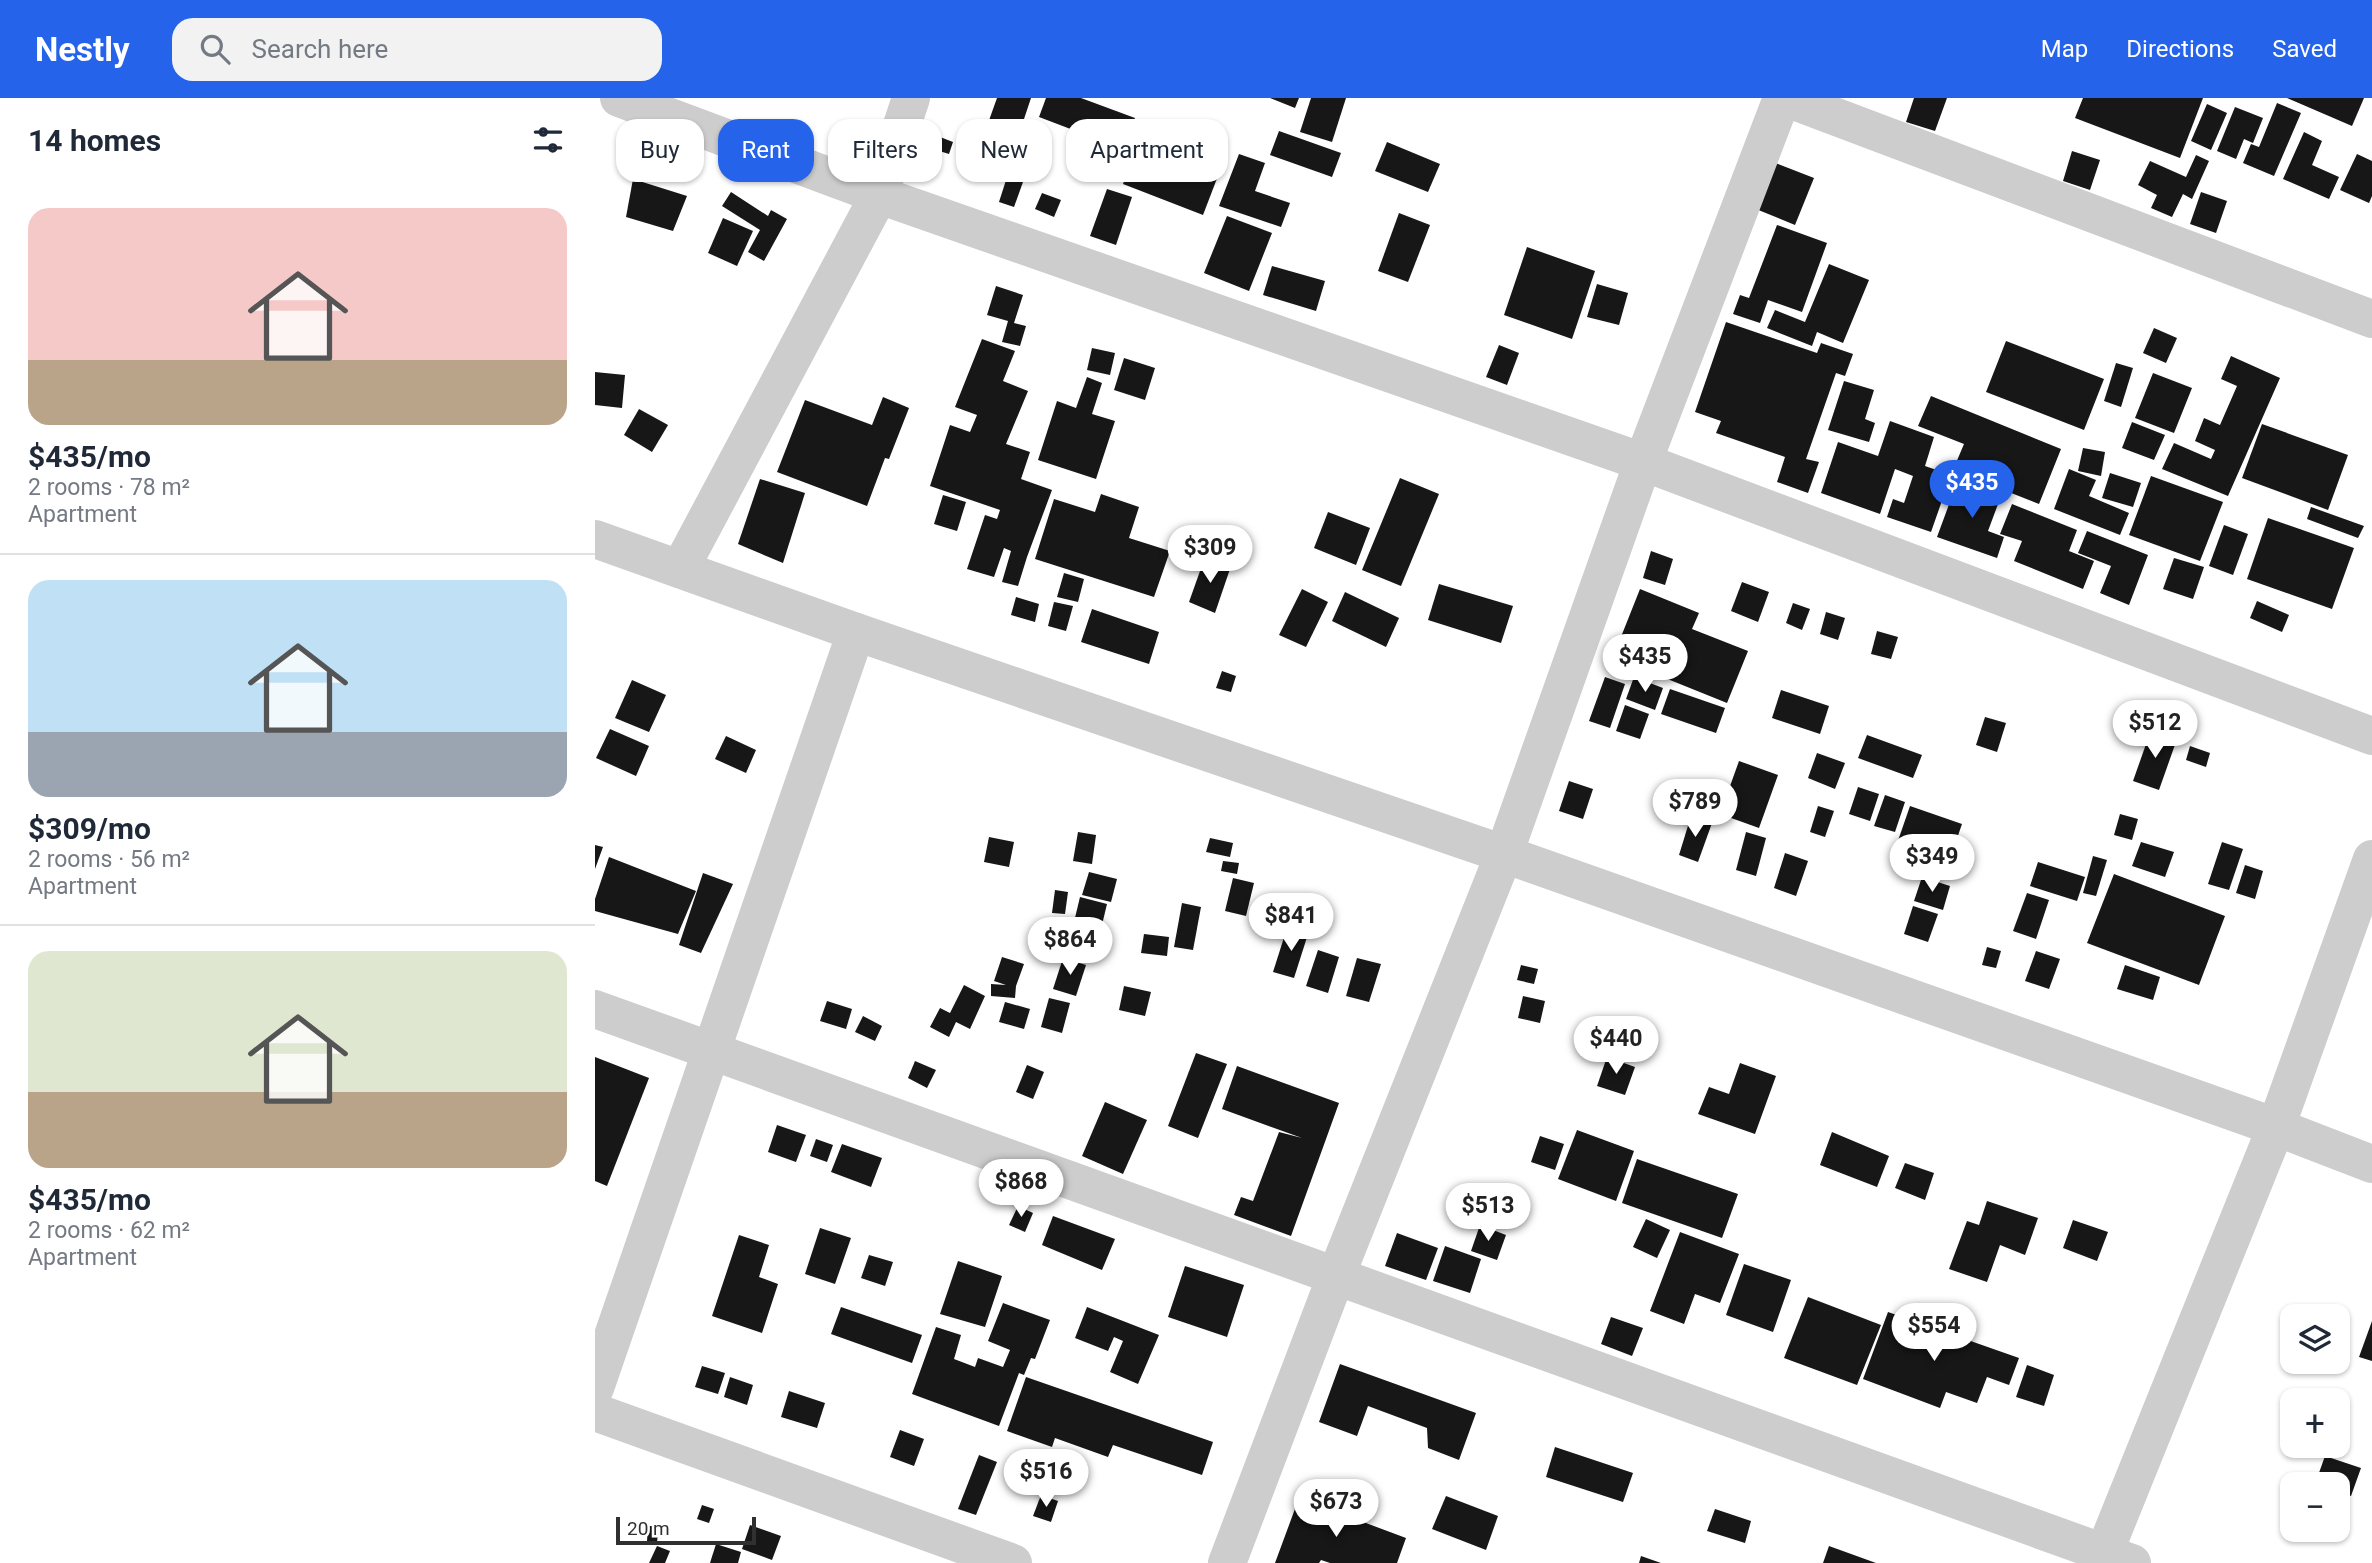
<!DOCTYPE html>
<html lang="en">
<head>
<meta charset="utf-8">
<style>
  :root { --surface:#fff; --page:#f2f2f3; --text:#1f2937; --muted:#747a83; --line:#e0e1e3; --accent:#2563eb }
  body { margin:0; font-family:Roboto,sans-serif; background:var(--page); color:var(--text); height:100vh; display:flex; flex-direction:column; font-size:26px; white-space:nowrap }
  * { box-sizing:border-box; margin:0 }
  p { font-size:23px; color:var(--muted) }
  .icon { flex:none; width:38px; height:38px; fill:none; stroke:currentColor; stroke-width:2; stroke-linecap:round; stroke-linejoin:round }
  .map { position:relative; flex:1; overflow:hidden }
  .details { display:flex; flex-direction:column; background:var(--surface); width:595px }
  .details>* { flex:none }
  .top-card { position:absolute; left:21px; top:21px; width:665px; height:63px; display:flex; gap:14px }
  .buttons { position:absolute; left:1685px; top:1206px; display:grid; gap:14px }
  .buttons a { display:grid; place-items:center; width:70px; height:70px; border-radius:14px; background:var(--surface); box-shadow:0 2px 5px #0004; font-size:35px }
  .scale { position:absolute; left:21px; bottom:18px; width:140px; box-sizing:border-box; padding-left:7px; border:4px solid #303030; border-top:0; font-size:19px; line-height:24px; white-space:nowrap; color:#303030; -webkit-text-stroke:5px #fff; paint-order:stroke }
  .price { position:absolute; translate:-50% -60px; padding:0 16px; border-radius:24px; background:#fff; color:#222; font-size:23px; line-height:46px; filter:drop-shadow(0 2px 4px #0008) }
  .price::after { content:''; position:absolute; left:50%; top:42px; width:21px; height:16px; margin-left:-10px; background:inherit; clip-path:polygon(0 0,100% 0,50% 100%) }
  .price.selected { background:var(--accent); color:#fff }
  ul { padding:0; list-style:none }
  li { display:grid; align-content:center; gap:14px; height:371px; padding:0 28px }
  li+li { border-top:2px solid var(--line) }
  li span { display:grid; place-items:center; height:217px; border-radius:21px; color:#555 }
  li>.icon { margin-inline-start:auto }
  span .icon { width:126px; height:126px; fill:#fffc; stroke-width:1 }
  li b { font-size:30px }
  h2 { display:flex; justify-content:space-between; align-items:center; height:84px; padding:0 28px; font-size:30px }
  .chip { padding:0 24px; border-radius:21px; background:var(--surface); box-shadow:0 2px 5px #0004; font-size:24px; line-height:63px }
  .chip.selected { background:var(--accent); color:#fff }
  header { display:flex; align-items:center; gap:42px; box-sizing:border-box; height:98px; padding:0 35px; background:var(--accent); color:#fff }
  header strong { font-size:33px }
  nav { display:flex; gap:38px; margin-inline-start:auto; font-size:24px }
  .search { width:490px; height:63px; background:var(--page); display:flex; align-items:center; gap:18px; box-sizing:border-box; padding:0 24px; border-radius:21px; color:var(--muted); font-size:26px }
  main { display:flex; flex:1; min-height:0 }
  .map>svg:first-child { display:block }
  .building { fill:#171717 }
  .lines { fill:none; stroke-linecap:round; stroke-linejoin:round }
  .street { stroke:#cdcdcd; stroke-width:38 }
</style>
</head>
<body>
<header>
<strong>Nestly</strong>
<div class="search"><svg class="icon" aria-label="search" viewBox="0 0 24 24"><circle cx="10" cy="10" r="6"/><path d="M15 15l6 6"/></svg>Search here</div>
<nav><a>Map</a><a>Directions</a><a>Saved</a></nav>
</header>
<main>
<section class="details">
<h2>14 homes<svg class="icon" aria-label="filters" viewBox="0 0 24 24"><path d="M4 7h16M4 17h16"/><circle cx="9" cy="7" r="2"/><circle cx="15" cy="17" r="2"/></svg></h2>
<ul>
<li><span style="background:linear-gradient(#f6c9c9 70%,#b9a48a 0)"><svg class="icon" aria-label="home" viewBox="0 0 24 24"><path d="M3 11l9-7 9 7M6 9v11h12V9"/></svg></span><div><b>$435/mo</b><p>2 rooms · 78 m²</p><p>Apartment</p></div></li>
<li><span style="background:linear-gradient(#bfe0f5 70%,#9aa5b1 0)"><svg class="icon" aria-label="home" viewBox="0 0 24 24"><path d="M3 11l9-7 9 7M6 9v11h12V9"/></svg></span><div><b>$309/mo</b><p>2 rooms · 56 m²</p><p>Apartment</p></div></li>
<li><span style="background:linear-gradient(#dfe7d0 65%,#b9a48a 0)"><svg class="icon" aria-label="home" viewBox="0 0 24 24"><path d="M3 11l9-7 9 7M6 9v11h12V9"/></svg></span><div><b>$435/mo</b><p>2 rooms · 62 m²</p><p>Apartment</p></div></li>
</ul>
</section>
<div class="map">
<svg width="1777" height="1465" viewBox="0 0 1777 1465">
  <rect width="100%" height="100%" fill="#fff"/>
  <g class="building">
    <path d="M402 0H436L423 39 392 28Z"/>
    <path d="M451 0H486L540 20 528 51 444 19Z"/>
    <path d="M675 0H704L700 10Z"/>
    <path d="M716 0H751L737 44 705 34Z"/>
    <path d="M1319 0H1352L1340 33 1311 24Z"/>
    <path d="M1488 0H1608L1585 60 1480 20Z"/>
    <path d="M1692 0H1769L1757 28Z"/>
    <path d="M1682 5 1706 15 1679 78 1648 65 1656 46 1664 49Z"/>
    <path d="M1612 6 1632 15 1616 52 1596 43Z"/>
    <path d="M1640 9 1668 20 1658 45 1649 41 1641 61 1622 53Z"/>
    <path d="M550 26 631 57 608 117 528 86Z"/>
    <path d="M684 33 746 55 737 79 675 57Z"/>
    <path d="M1709 34 1727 43 1717 67 1744 79 1734 101 1688 81Z"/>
    <path d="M345 39 358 44 354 56 341 52Z"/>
    <path d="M378 43 400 50 394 68 372 61Z"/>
    <path d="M792 44 845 66 833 94 780 73Z"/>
    <path d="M1477 53 1505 62 1495 92 1468 83Z"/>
    <path d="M644 56 670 65 660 93 695 105 686 129 624 108Z"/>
    <path d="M1762 56 1777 63V98L1774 105 1745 92Z"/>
    <path d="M1601 57 1614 63 1597 101 1588 96 1577 119 1556 110 1562 97 1543 87 1555 63 1591 79Z"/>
    <path d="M1175 63 1219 80 1200 127 1156 109Z"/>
    <path d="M412 79 428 84 419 109 404 104Z"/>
    <path d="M38 81 92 98 78 133 31 119Z"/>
    <path d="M512 91 537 99 521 147 495 138Z"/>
    <path d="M136 94 173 118 176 112 192 121 169 163 153 154 165 132 127 108Z"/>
    <path d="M1606 94 1632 103 1621 135 1595 126Z"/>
    <path d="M447 95 466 102 459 119 440 111Z"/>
    <path d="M804 115 835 127 813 184 783 173Z"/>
    <path d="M632 118 677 135 654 193 609 175Z"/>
    <path d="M128 120 158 133 142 168 113 155Z"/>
    <path d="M1182 127 1232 145 1207 214 1173 202 1165 225 1138 216 1145 197 1154 200Z"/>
    <path d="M932 149 1000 173 977 241 909 217Z"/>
    <path d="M1234 166 1274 182 1248 245 1222 234 1217 248 1172 230 1180 212 1210 224Z"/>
    <path d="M677 168 730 183 721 213 668 197Z"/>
    <path d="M1002 186 1033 195 1024 227 992 219Z"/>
    <path d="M401 188 428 197 419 225 431 228 425 248 407 244 413 223 392 217Z"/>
    <path d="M1131 224 1222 255 1226 245 1258 256 1250 278 1241 275 1211 361 1224 364 1213 395 1182 384 1190 359 1121 335 1126 323 1100 314Z"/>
    <path d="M1559 230 1582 240 1571 265 1548 255Z"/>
    <path d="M387 241 420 253 408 283 433 293 411 346 435 354 426 381 457 392 432 459 423 488 407 484 416 453 409 450 399 479 372 471 390 417 402 421 405 412 335 388 355 327 375 334 382 317 360 309Z"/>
    <path d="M1411 243 1509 281 1489 332 1391 294Z"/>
    <path d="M904 247 924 255 912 287 891 279Z"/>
    <path d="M497 250 520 255 515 277 492 272Z"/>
    <path d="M1636 258 1685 280 1633 398 1567 371 1579 345 1616 361 1620 352 1600 343 1609 320 1625 327 1642 288 1626 281Z"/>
    <path d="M529 260 560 270 550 302 519 292Z"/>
    <path d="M1521 265 1538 270 1526 309 1509 303Z"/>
    <path d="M0 274 30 277 27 310 0 307Z"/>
    <path d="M1558 275 1597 290 1579 335 1540 320Z"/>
    <path d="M492 279 507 285 497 316 520 323 501 381 443 362 462 303 481 310Z"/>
    <path d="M1249 283 1279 292 1270 321 1280 325 1274 344 1233 332Z"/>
    <path d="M1336 298 1466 351 1444 406 1358 372 1369 346 1323 328Z"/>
    <path d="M288 299 314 310 294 361 290 360 272 408 182 374 210 302 277 327Z"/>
    <path d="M44 311 73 327 57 354 29 337Z"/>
    <path d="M1295 323 1339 339 1330 368 1356 377 1336 434 1292 419 1298 401 1309 405 1318 378 1300 371 1285 416 1226 395 1243 344 1283 358Z"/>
    <path d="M1537 324 1570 337 1559 362 1527 350Z"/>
    <path d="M1667 326 1753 357 1733 412 1647 380Z"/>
    <path d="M1488 350 1510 354 1506 378 1483 373Z"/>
    <path d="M1474 371 1501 382 1494 398 1534 415 1525 437 1459 411Z"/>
    <path d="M1515 375 1546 385 1538 409 1507 400Z"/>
    <path d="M1556 378 1628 404 1605 463 1534 437Z"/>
    <path d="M805 380 844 396 806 488 767 472Z"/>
    <path d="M165 381 210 395 188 465 143 446Z"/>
    <path d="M1363 382 1406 398 1393 433 1409 439 1402 460 1342 439Z"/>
    <path d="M506 396 544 409 534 440 575 453 559 499 440 461 459 401 500 414Z"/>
    <path d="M348 397 371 404 362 433 339 426Z"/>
    <path d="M1417 406 1482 432 1474 453 1499 463 1488 491 1419 463 1427 443 1405 436Z"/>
    <path d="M1716 409 1769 428 1763 440 1712 421Z"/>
    <path d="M733 414 775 430 761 467 719 450Z"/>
    <path d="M1673 420 1759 450 1737 511 1652 481Z"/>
    <path d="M1629 427 1653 436 1638 477 1614 468Z"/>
    <path d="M1492 433 1553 457 1534 507 1505 495 1516 468 1483 455Z"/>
    <path d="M1056 453 1078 461 1070 487 1048 480Z"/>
    <path d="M610 459 636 468 620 515 594 504Z"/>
    <path d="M1579 460 1609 469 1598 501 1568 491Z"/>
    <path d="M469 475 489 481 483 504 462 499Z"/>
    <path d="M1147 484 1174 494 1163 524 1136 513Z"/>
    <path d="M844 486 918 508 906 545 833 522Z"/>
    <path d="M707 491 733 504 711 549 684 537Z"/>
    <path d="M1045 491 1104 515 1097 531 1153 553 1132 605 1018 559Z"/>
    <path d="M750 494 804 520 791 549 737 523Z"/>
    <path d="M421 499 444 506 440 524 416 517Z"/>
    <path d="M1662 503 1694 517 1687 534 1655 520Z"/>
    <path d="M459 504 478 508 471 533 453 528Z"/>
    <path d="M1198 505 1215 511 1207 532 1191 525Z"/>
    <path d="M497 511 564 534 554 566 486 544Z"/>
    <path d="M1231 514 1250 520 1243 542 1225 536Z"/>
    <path d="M1282 533 1303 539 1296 561 1276 556Z"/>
    <path d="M627 573 641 578 636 594 621 590Z"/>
    <path d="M1010 579 1030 586 1015 630 994 623Z"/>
    <path d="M1039 579 1068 590 1060 612 1031 601Z"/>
    <path d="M37 582 71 597 54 634 20 620Z"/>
    <path d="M1075 591 1130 610 1121 635 1066 616Z"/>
    <path d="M1186 592 1234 608 1225 636 1177 620Z"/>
    <path d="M1030 607 1054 616 1045 641 1021 633Z"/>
    <path d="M1390 619 1411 625 1402 654 1381 647Z"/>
    <path d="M15 631 54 648 41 678 1 660Z"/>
    <path d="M1556 632 1582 641 1564 692 1538 683Z"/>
    <path d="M1272 637 1327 657 1318 680 1263 660Z"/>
    <path d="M131 638 161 652 151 675 120 661Z"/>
    <path d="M1595 648 1615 655 1611 669 1591 662Z"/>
    <path d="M1222 655 1250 665 1240 691 1213 680Z"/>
    <path d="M1144 663 1183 677 1164 730 1125 716Z"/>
    <path d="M974 683 998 691 988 721 964 713Z"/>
    <path d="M1263 689 1284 696 1275 723 1254 716Z"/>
    <path d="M1290 697 1310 704 1300 734 1279 728Z"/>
    <path d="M1223 708 1239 713 1230 739 1215 734Z"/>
    <path d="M1315 708 1367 726 1349 778 1297 760Z"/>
    <path d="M1525 716 1543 721 1537 742 1519 737Z"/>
    <path d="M1096 718 1117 725 1103 764 1084 757Z"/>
    <path d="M483 734 501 737 497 766 478 763Z"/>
    <path d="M1151 734 1171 740 1161 778 1141 772Z"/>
    <path d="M394 739 419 744 414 769 389 764Z"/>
    <path d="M615 740 638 745 635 759 611 754Z"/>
    <path d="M1546 744 1579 754 1570 779 1537 768Z"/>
    <path d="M1627 744 1648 751 1634 792 1613 786Z"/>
    <path d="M0 747 8 749 0 771Z"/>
    <path d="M1190 755 1213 763 1201 798 1179 790Z"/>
    <path d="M1498 758 1512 762 1501 798 1488 795Z"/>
    <path d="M14 759 101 793 83 836 0 813V801Z"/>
    <path d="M628 763 644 765 642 776 626 773Z"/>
    <path d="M1443 764 1490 779 1482 803 1435 788Z"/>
    <path d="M1650 767 1668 773 1660 801 1641 795Z"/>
    <path d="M494 774 522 781 516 804 487 797Z"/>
    <path d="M108 775 138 786 106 855 84 847Z"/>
    <path d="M1519 776 1630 818 1604 887 1492 845Z"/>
    <path d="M1327 779 1355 788 1348 812 1319 803Z"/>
    <path d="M638 780 659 785 651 818 630 813Z"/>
    <path d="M460 792 473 794 470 816 457 815Z"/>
    <path d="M1432 795 1454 802 1441 841 1418 833Z"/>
    <path d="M485 799 512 806 506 831 479 824Z"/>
    <path d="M587 805 606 809 598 852 579 849Z"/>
    <path d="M1318 808 1343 816 1333 844 1309 836Z"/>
    <path d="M692 830 713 836 699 880 678 874Z"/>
    <path d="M549 836 574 839 572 858 546 855Z"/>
    <path d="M1392 849 1406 853 1401 870 1387 867Z"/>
    <path d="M723 852 744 859 733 895 711 888Z"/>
    <path d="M1441 853 1465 861 1454 891 1430 883Z"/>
    <path d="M407 859 429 866 421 888 420 900 396 898V886L411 887 399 883Z"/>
    <path d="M468 860 491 867 481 898 458 891Z"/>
    <path d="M762 860 786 866 774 904 751 898Z"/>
    <path d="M926 867 943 871 939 886 922 882Z"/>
    <path d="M1530 867 1565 879 1558 902 1522 891Z"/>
    <path d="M369 887 390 898 375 931 361 924 354 939 335 929 345 910 355 915Z"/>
    <path d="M529 888 556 894 550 918 524 912Z"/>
    <path d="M928 898 950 903 945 925 923 920Z"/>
    <path d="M454 900 475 905 467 935 446 929Z"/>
    <path d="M232 903 257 911 251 931 225 923Z"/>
    <path d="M410 904 435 911 429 931 404 924Z"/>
    <path d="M268 918 287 928 280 943 260 934Z"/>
    <path d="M601 955 632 966 603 1040 573 1028Z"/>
    <path d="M0 959 54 980 12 1088 0 1083Z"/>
    <path d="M1012 959 1040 969 1030 997 1002 988Z"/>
    <path d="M320 963 341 972 332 990 313 980Z"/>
    <path d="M1145 965 1181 978 1160 1036 1103 1016 1114 989 1134 996Z"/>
    <path d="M432 967 449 974 438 1001 421 994Z"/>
    <path d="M642 968 744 1005 696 1138 639 1117 646 1099 658 1103 684 1034 707 1040 627 1011Z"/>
    <path d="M510 1004 552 1022 528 1076 487 1058Z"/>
    <path d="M182 1027 211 1037 201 1064 173 1054Z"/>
    <path d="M982 1032 1039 1053 1021 1103 963 1081Z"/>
    <path d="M1237 1034 1294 1058 1282 1089 1225 1067Z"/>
    <path d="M945 1038 969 1046 960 1072 936 1064Z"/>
    <path d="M221 1041 238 1047 232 1064 215 1058Z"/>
    <path d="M247 1046 287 1060 276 1089 236 1074Z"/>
    <path d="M1042 1061 1143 1096 1127 1140 1027 1105Z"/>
    <path d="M1310 1065 1339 1075 1330 1102 1300 1090Z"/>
    <path d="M1392 1103 1443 1120 1430 1157 1405 1147 1392 1184 1354 1171 1372 1123 1384 1127Z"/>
    <path d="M423 1108 438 1115 430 1134 414 1127Z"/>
    <path d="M458 1118 520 1141 507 1172 447 1147Z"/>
    <path d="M1051 1121 1075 1132 1062 1160 1038 1149Z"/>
    <path d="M1478 1122 1513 1134 1502 1163 1468 1150Z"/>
    <path d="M885 1127 911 1137 902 1162 876 1153Z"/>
    <path d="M225 1130 256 1140 240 1186 210 1176Z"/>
    <path d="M1085 1134 1144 1156 1125 1205 1100 1196 1089 1226 1055 1213Z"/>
    <path d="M802 1135 843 1150 831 1182 790 1168Z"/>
    <path d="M144 1137 174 1147 164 1179 183 1186 167 1235 117 1218Z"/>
    <path d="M850 1148 886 1161 875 1195 838 1183Z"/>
    <path d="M274 1157 298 1164 290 1188 266 1180Z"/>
    <path d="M363 1163 407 1178 390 1229 345 1216Z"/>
    <path d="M1149 1166 1196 1182 1178 1234 1131 1217Z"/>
    <path d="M590 1168 649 1187 632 1239 573 1219Z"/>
    <path d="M1213 1199 1286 1227 1262 1287 1189 1260Z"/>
    <path d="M408 1205 455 1222 440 1261 436 1260 429 1277 424 1275 404 1328 317 1296 341 1229 366 1237 359 1261 380 1269 383 1260 408 1269 415 1252 393 1243Z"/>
    <path d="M246 1209 327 1237 317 1265 236 1236Z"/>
    <path d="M492 1209 564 1237 543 1286 515 1274 528 1243 519 1239 513 1253 480 1240Z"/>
    <path d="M1293 1214 1424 1260 1414 1287 1392 1279 1382 1305 1351 1294 1345 1310 1268 1281Z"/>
    <path d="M1016 1219 1048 1230 1037 1258 1006 1246Z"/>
    <path d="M1777 1223V1263L1764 1259Z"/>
    <path d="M745 1266 881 1315 864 1362 833 1350 832 1330 773 1308 762 1338 724 1324Z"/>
    <path d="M1432 1267 1459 1277 1449 1308 1421 1299Z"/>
    <path d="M107 1268 130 1275 123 1296 100 1289Z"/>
    <path d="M135 1279 158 1287 152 1307 129 1299Z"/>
    <path d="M431 1279 618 1344 607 1377 518 1347 513 1359 460 1340 457 1349 412 1333Z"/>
    <path d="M194 1293 230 1305 222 1330 186 1319Z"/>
    <path d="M305 1332 329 1341 319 1368 295 1359Z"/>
    <path d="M960 1349 1038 1375 1028 1404 951 1379Z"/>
    <path d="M384 1357 402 1364 381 1417 363 1411Z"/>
    <path d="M1730 1358 1766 1370 1756 1398 1743 1394V1386H1720Z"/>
    <path d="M446 1397 463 1403 456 1424 438 1418Z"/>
    <path d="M851 1398 903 1418 891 1452 837 1431Z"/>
    <path d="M704 1400 811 1440 802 1465H735L726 1462 724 1465H680Z"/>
    <path d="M107 1407 119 1411 114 1425 102 1421Z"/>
    <path d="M1120 1411 1156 1423 1150 1445 1112 1433Z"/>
    <path d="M155 1427 186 1438 177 1462 147 1451Z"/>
    <path d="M53 1428H64L62 1444 52 1443Z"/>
    <path d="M121 1446 146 1454 143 1465H115Z"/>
    <path d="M62 1448 75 1453 70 1465H54Z"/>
    <path d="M1234 1448 1281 1465H1228Z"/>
    <path d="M1046 1458 1066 1465H1044Z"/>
  </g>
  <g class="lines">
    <g class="street">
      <path d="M24 0 284 97 1048 364 1777 638"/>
      <path d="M1191 0 1777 221"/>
      <path d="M0 441 261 534 909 756 1681 1029 1777 1066"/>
      <path d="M85 471 284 97 316 0"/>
      <path d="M0 911 1537 1465"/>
      <path d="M0 1290 261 534"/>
      <path d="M0 1314 418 1465"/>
      <path d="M632 1465 741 1178 909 756 1048 364 1187 0"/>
      <path d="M1505 1465 1681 1029 1777 761"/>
    </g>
  </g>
</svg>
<div class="buttons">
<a><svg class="icon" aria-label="layers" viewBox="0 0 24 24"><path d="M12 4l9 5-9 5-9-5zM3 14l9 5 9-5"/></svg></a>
<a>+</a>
<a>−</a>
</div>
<div class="scale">20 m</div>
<b class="price selected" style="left:1377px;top:422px">$435</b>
<b class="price" style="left:615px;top:487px">$309</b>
<b class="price" style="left:1050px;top:596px">$435</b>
<b class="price" style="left:1560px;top:662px">$512</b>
<b class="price" style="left:1100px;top:741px">$789</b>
<b class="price" style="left:1337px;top:796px">$349</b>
<b class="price" style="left:696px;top:855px">$841</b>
<b class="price" style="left:475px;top:879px">$864</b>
<b class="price" style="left:1021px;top:978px">$440</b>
<b class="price" style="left:426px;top:1121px">$868</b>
<b class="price" style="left:893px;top:1145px">$513</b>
<b class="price" style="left:1339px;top:1265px">$554</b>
<b class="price" style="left:451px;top:1411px">$516</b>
<b class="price" style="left:741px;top:1441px">$673</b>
<div class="top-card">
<a class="chip">Buy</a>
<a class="chip selected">Rent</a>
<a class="chip">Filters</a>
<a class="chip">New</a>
<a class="chip">Apartment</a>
</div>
</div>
</main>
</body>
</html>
